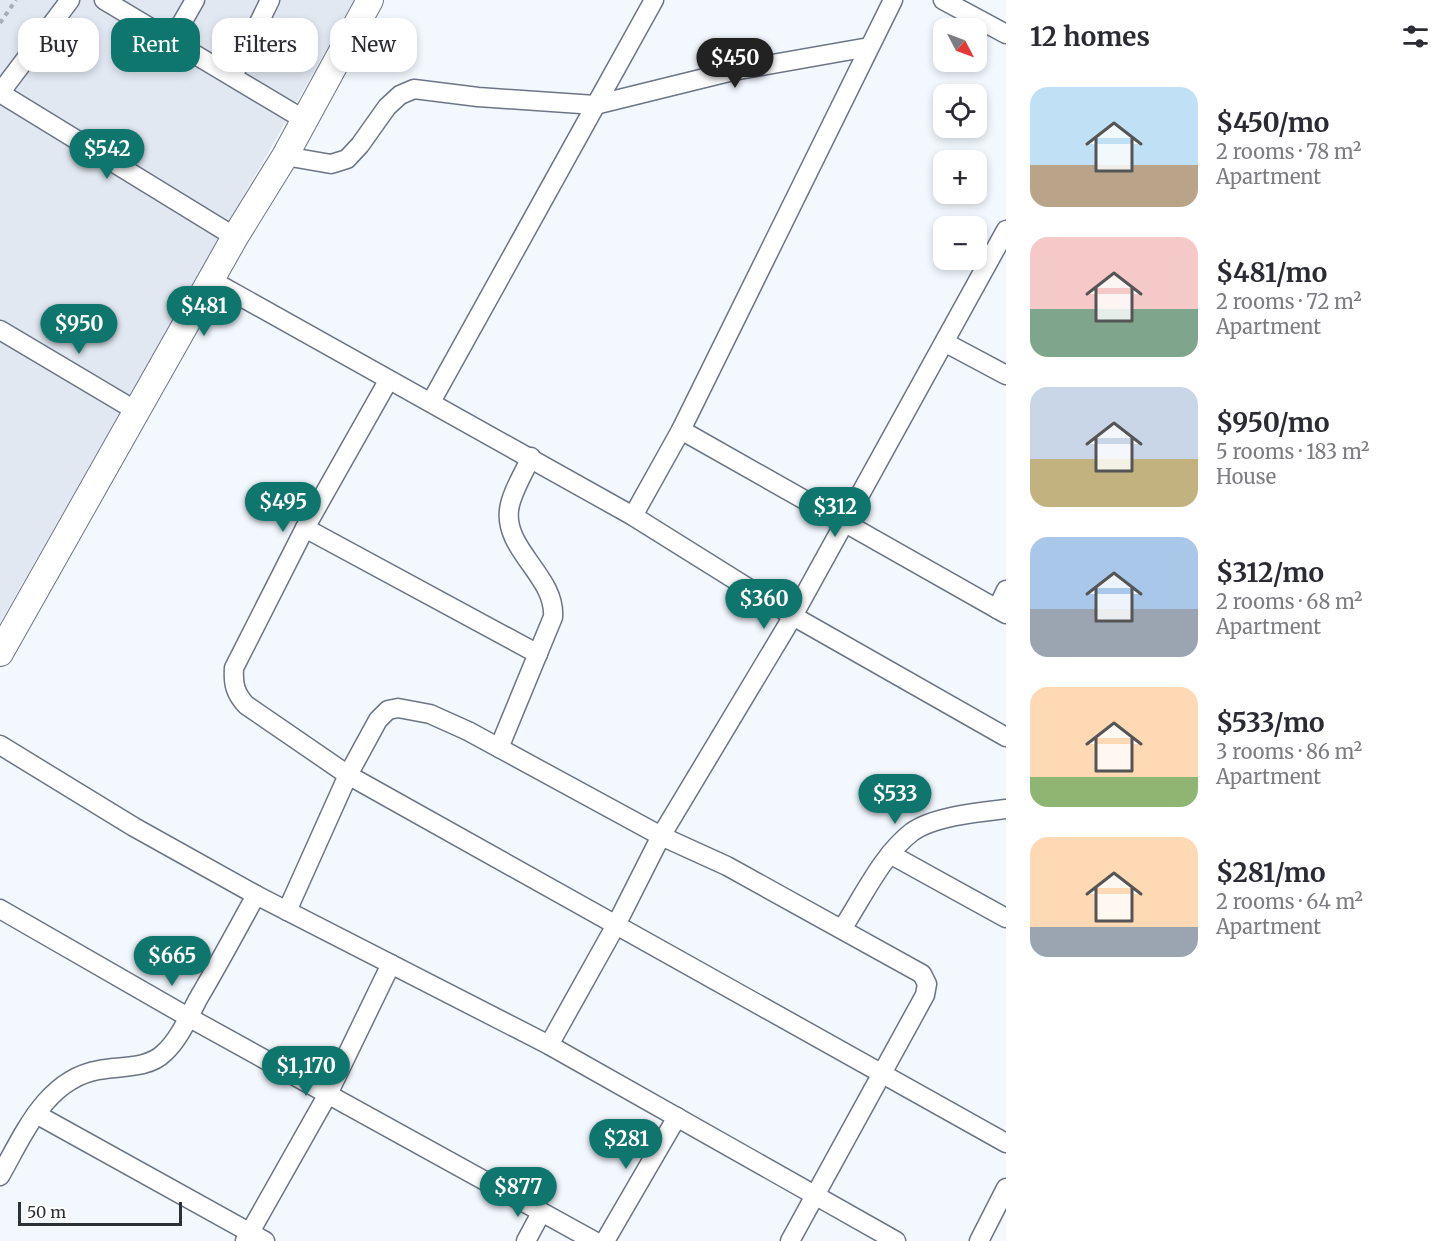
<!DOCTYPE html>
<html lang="en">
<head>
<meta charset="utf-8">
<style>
  :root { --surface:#fff; --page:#f2f2f3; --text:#2b2b33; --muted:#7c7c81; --accent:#0f766e }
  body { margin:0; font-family:Merriweather,serif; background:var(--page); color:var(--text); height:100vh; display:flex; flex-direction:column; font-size:22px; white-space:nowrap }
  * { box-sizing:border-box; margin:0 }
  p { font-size:20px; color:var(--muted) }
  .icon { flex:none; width:33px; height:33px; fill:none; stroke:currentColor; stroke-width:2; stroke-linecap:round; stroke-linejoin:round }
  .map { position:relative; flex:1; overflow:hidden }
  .details { display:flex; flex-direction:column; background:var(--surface); width:450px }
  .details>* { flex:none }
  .hud { position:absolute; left:18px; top:18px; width:570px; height:54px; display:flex; gap:12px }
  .needle { width:39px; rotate:131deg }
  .fabs { position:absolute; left:933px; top:18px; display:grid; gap:12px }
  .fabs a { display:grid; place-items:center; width:54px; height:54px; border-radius:12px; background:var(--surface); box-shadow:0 3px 9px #0003; font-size:30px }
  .scale { position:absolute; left:18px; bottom:15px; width:164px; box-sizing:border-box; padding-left:6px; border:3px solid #2c3037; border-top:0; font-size:16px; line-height:21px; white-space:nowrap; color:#2c3037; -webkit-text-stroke:4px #fff; paint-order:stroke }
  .price { position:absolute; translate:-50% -51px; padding:0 14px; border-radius:21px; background:var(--accent); color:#fff; font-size:20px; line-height:39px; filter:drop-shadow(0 2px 3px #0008) }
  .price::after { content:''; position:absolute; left:50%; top:36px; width:18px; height:14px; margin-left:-9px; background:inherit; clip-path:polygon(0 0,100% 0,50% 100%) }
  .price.current { background:#222; color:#fff }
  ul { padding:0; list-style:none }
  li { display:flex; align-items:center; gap:18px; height:150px; padding:0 24px }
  li span { display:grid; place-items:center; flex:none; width:168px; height:120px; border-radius:18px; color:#555 }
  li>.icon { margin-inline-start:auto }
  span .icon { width:72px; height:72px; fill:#fffc; stroke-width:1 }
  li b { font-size:26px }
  h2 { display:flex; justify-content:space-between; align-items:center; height:72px; padding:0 24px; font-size:26px }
  .chip { padding:0 21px; border-radius:18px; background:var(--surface); box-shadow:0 3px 9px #0003; font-size:21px; line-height:54px }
  .chip.current { background:var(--accent); color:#fff }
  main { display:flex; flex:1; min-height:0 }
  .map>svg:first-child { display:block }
  .built { fill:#e2e8f2 }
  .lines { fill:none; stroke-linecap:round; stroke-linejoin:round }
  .street-casing { stroke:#6c7585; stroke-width:21 }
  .secondary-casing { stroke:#6c7585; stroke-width:28 }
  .path { stroke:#a9adb4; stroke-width:4; stroke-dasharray:4.5 4.5; stroke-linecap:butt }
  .street { stroke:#fff; stroke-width:18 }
  .secondary { stroke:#fff; stroke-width:26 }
</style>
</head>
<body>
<main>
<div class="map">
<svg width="1006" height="1241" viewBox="0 0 1006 1241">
  <rect width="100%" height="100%" fill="#f3f8ff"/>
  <path class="built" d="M0 0H355L0 623Z"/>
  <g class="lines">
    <defs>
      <g id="street">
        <path d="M104 0 303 119"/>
        <path d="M943 0 1006 34"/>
        <path d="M172 40 195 0"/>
        <path d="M233 76 270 0"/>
        <path d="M0 93 235 237"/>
        <path d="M0 93 70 0"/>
        <path d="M285 156 331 164 347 159 360 145 387 107 400 95 414 89 478 97 595 105 733 71 869 47"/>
        <path d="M211 280 633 516 793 616 1006 737"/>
        <path d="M0 330 138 412"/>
        <path d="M946 343 1006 375"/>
        <path d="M388 381 305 528 234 668C233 684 235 693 246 705L348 775 1006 1143"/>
        <path d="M431 402 654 0"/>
        <path d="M681 430 1006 614"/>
        <path d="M633 516 681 430 893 0"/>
        <path d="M305 528 538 654"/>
        <path d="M997 609 1006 590"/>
        <path d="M0 745 134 827 256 895 549 1045 896 1241"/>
        <path d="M499 748 553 617C556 577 504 550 509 510 511 493 524 473 531 457"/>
        <path d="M890 854 1006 918"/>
        <path d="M0 909 188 1017 594 1241"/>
        <path d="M287 911 348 775 378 720 388 710 398 708 430 714 468 731 661 836 727 866 922 974 927 984 925 995 790 1241"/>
        <path d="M842 929C863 897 882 855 912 832 934 816 980 812 1006 809"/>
        <path d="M549 1045 616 925 661 836 793 616 1006 230"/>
        <path d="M36 1114 265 1241"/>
        <path d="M0 1176C24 1134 46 1079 99 1070 120 1066 148 1069 164 1053 179 1040 189 1016 198 999 218 965 237 930 256 895"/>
        <path d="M245 1241 328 1094 391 964"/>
        <path d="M526 1241 541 1213"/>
        <path d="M605 1241 677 1117"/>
        <path d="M979 1241 1006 1188"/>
      </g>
      <path id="secondary" d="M0 653 235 237 285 156 370 0"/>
    </defs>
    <use href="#street" class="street-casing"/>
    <use href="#secondary" class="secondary-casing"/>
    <path class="path" d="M0 23 16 0"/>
    <use href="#street" class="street"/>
    <use href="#secondary" class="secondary"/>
  </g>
</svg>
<div class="fabs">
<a><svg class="needle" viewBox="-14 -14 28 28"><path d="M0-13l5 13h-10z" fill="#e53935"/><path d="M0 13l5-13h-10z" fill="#7c7c81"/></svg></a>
<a><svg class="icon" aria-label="locate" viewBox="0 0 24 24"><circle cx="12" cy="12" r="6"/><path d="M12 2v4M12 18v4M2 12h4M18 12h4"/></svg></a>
<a>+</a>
<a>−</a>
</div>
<div class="scale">50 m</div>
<b class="price current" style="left:735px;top:89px">$450</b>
<b class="price" style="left:107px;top:180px">$542</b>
<b class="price" style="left:204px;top:337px">$481</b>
<b class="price" style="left:79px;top:355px">$950</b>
<b class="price" style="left:283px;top:533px">$495</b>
<b class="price" style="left:835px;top:538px">$312</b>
<b class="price" style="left:764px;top:630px">$360</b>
<b class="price" style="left:895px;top:825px">$533</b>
<b class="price" style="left:172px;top:987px">$665</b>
<b class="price" style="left:306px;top:1097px">$1,170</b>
<b class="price" style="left:626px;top:1170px">$281</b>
<b class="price" style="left:518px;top:1218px">$877</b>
<div class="hud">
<a class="chip">Buy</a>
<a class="chip current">Rent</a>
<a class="chip">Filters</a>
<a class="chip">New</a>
</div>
</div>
<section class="details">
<h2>12 homes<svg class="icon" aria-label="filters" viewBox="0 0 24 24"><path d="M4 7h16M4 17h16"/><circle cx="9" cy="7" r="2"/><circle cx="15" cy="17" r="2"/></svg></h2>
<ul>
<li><span style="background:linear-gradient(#bfe0f5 65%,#b9a48a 0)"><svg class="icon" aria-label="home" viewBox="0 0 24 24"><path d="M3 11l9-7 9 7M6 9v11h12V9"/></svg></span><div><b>$450/mo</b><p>2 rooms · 78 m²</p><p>Apartment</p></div></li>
<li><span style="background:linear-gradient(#f6c9c9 60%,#7fa58c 0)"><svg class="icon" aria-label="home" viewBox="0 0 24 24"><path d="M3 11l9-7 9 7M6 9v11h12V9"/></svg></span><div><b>$481/mo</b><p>2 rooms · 72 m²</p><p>Apartment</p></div></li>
<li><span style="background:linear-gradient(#c9d6e8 60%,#c2b280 0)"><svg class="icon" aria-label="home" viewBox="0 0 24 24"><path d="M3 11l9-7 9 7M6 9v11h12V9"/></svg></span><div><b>$950/mo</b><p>5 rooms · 183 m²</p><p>House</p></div></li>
<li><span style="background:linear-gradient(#a9c7e8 60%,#9aa5b1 0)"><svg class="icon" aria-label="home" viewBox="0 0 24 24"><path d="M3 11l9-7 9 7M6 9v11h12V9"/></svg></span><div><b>$312/mo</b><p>2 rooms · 68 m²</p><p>Apartment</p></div></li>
<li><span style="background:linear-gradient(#ffd9b3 75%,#8fb573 0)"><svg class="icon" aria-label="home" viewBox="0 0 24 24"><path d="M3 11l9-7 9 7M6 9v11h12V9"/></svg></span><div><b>$533/mo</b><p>3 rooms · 86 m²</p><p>Apartment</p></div></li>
<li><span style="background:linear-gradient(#ffd9b3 75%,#9aa5b1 0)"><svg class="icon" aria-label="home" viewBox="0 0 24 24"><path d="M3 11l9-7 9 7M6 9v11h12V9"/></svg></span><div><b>$281/mo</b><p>2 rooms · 64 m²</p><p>Apartment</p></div></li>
</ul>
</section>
</main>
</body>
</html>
